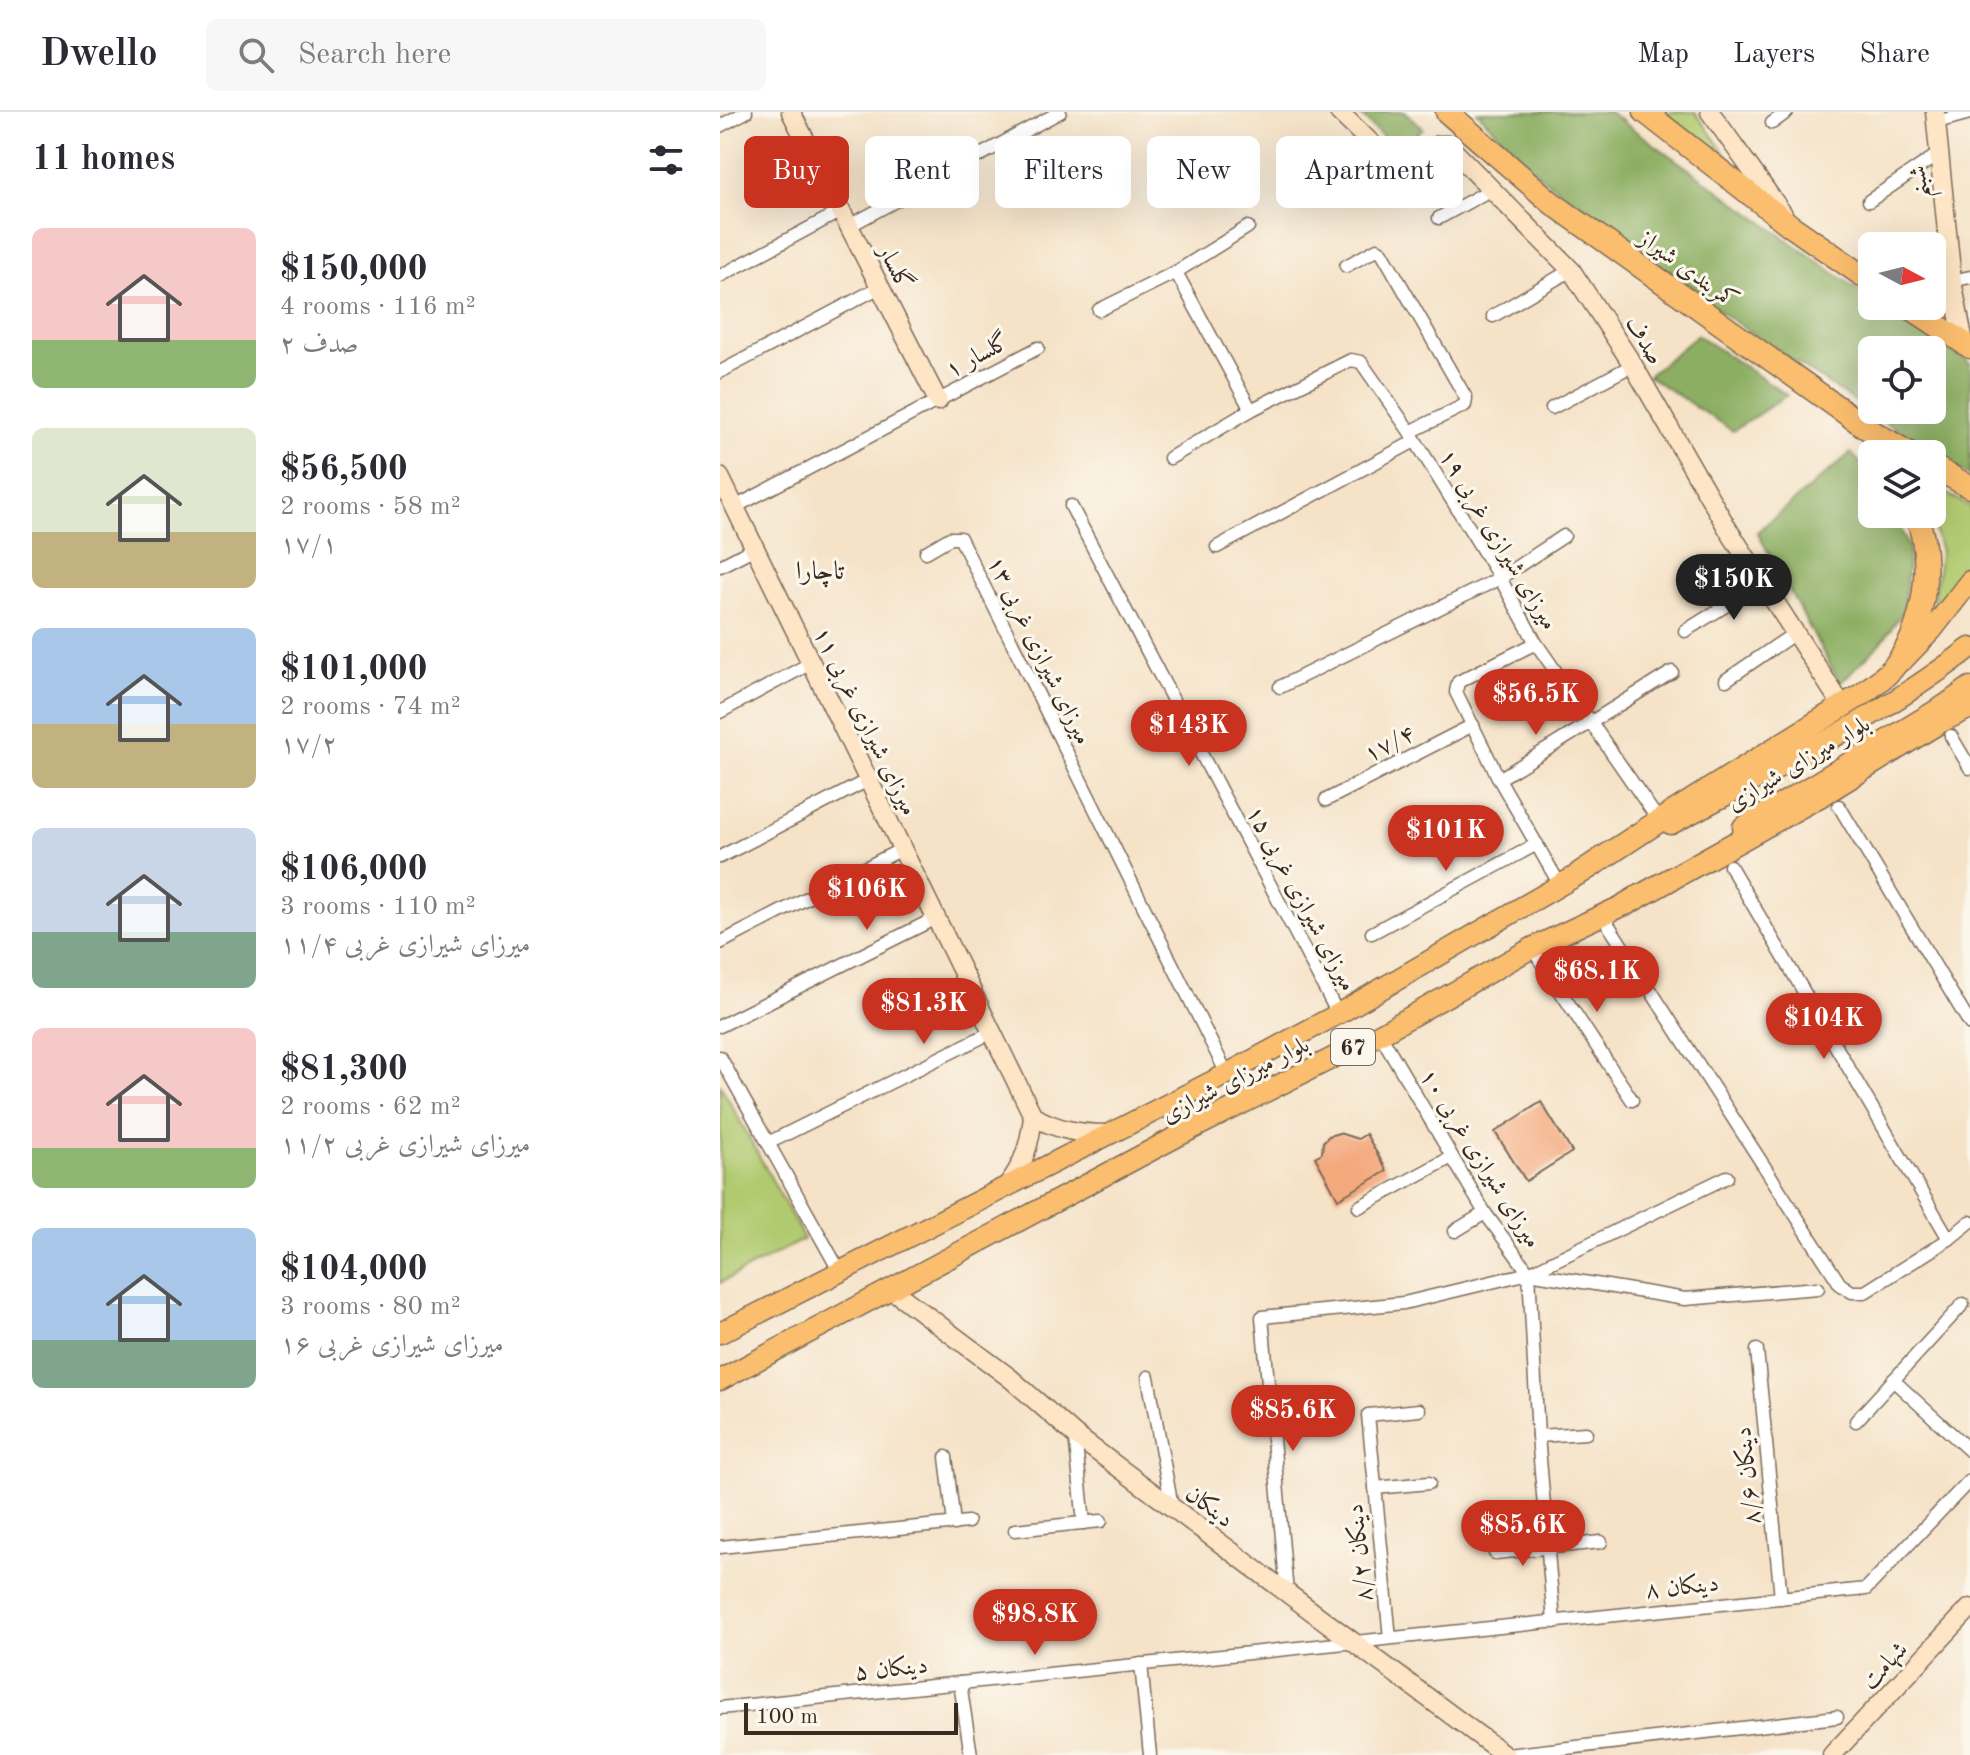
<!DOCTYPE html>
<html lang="en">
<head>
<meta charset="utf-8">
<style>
  :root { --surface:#fff; --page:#f7f7f7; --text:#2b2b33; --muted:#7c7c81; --line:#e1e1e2; --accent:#c8321e }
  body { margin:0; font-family:"Old Standard TT",Amiri,serif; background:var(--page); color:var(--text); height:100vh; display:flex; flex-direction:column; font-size:30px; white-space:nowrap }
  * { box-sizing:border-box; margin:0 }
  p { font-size:26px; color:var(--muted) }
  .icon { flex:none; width:44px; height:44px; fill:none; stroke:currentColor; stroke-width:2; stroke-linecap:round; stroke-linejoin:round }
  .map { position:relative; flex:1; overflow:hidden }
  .details { display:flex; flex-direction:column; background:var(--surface); width:720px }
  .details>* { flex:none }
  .guide { position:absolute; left:24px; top:24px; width:760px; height:72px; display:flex; gap:16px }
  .needle { width:52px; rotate:97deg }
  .tools { position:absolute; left:1138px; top:120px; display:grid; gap:16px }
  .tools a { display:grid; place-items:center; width:88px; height:88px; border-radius:12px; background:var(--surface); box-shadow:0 8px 32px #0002; font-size:40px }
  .scale { position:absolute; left:24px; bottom:20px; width:214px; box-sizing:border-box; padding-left:8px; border:4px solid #3b2a1e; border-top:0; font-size:22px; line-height:28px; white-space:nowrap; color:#3b2a1e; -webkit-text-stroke:6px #fbf7ec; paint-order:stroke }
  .price { position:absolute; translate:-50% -68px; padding:0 18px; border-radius:28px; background:var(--accent); color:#fff; font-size:26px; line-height:52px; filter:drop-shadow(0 2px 4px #0008) }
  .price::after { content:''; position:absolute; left:50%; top:48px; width:24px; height:18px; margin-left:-12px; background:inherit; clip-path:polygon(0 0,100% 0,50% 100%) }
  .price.active { background:#222; color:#fff }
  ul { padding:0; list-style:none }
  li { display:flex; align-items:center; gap:24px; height:200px; padding:0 32px }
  li span { display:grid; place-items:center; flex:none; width:224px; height:160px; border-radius:12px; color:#555 }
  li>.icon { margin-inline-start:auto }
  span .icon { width:96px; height:96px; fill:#fffc; stroke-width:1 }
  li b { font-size:34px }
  h2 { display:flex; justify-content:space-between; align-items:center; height:96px; padding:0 32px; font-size:34px }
  .pill { padding:0 28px; border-radius:12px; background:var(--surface); box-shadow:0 8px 32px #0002; font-size:28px; line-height:72px }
  .pill.active { background:var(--accent); color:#fff }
  header { display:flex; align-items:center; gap:48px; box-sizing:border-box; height:112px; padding:0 40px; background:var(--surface); border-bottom:2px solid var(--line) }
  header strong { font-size:38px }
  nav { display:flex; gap:44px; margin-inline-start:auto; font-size:28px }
  .search { width:560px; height:72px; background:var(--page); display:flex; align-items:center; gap:20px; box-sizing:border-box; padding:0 28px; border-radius:12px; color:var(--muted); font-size:30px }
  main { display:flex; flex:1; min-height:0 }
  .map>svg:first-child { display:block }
  .green { fill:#b1ca6f; stroke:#767a46; stroke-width:2 }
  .forest { fill:#8cae62; stroke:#646c40; stroke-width:2; fill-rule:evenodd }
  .building { fill:#f4a97d }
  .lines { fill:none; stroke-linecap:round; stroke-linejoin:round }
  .street-casing { stroke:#7c6a59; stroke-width:15 }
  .secondary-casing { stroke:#7c6a59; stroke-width:21 }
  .primary-casing { stroke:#7c6a59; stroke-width:23 }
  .highway-casing { stroke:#7c6a59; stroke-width:25 }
  .street { stroke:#fff; stroke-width:12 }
  .secondary { stroke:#fde5c5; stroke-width:18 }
  .primary { stroke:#fbbe6e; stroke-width:20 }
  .highway { stroke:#fbbe6e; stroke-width:22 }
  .labels { text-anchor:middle; stroke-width:6; stroke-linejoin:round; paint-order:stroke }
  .shield { fill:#fbf7ec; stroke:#75685c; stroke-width:2 }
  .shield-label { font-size:22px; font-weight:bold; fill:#3b2a1e }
  .street-label { font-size:24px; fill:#3b2a1e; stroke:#fbf7ec }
  .neighbourhood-label { font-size:26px; fill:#3b2a1e; stroke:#fbf7ec }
</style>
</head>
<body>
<header>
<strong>Dwello</strong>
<div class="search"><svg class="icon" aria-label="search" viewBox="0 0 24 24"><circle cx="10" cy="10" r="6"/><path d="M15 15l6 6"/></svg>Search here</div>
<nav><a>Map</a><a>Layers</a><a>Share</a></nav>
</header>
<main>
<section class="details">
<h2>11 homes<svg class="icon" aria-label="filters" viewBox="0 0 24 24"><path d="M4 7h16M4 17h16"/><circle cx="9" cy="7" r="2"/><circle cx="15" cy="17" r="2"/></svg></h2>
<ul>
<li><span style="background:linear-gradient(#f6c9c9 70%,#8fb573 0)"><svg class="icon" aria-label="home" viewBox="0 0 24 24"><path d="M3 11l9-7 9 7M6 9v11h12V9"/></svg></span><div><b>$150,000</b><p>4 rooms · 116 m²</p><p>۲ صدف</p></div></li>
<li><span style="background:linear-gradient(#dfe7d0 65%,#c2b280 0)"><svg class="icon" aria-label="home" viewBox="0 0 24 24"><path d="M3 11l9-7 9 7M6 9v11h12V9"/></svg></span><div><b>$56,500</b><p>2 rooms · 58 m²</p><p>۱۷/۱</p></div></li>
<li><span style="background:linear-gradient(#a9c7e8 60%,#c2b280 0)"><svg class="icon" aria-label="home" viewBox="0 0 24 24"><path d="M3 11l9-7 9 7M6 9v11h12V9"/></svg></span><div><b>$101,000</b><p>2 rooms · 74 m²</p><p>۱۷/۲</p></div></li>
<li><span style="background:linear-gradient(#c9d6e8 65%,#7fa58c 0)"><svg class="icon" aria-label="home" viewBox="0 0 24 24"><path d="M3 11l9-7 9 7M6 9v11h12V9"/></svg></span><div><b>$106,000</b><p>3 rooms · 110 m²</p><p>میرزای شیرازی غربی ۱۱/۴</p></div></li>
<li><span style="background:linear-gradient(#f6c9c9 75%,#8fb573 0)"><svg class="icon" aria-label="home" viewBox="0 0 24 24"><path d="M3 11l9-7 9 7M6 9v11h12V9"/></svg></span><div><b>$81,300</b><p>2 rooms · 62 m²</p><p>میرزای شیرازی غربی ۱۱/۲</p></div></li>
<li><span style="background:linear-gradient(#a9c7e8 70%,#7fa58c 0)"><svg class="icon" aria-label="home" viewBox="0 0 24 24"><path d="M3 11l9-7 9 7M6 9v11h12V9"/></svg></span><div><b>$104,000</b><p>3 rooms · 80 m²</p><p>۱۶ میرزای شیرازی غربی</p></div></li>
</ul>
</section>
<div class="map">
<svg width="1250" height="1643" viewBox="0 0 1250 1643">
  <rect width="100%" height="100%" fill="#fbf7ec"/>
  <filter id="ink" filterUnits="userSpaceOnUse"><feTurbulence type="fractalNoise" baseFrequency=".0125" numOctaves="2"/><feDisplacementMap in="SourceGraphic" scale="16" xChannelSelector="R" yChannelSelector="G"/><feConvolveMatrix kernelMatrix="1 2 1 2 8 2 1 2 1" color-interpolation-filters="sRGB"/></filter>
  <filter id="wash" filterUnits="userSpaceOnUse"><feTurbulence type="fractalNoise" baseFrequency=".006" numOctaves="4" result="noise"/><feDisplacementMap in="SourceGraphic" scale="32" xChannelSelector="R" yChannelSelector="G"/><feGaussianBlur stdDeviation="1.8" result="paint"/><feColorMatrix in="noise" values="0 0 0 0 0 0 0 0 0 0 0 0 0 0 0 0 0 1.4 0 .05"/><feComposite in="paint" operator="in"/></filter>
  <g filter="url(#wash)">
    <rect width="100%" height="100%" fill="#f5e2c7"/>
    <g class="green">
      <path d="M951 0H975L1018 59 947 3Z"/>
      <path d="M1212 374 1250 394V451L1212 500 1221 439 1210 402Z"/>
      <path d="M0 972 84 1127 0 1171Z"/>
    </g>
    <g class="forest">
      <path d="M637 0H685L703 16 679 40Z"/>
      <path d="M757 0H889L1152 188V194H1160L1250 251V364L1227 351 1009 206 818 62ZM1152 238H1212V298H1152Z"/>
      <path d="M977 223 1067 283 1013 319 928 264Z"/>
      <path d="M1131 341 1152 364V402H1174L1189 436 1184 498 1161 531 1120 571 1037 420Z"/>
    </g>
    <g id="blocks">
      <g class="building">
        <path d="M821 990 852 1040 806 1069 775 1020Z"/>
        <path d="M619 1021 638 1027 646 1022 667 1059 618 1087 595 1045 602 1041 603 1030 609 1024Z"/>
      </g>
    </g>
  </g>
  <g filter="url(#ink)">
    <use href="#blocks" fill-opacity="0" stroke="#7c6a59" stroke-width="2"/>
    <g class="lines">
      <defs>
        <g id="street">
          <path d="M1217 10 1250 1"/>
          <path d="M1052 11 1067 0"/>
          <path d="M0 14 26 0"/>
          <path d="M1149 89 1220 41"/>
          <path d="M719 106 772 77"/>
          <path d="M129 114 340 0"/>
          <path d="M626 154 657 137 662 140 746 286 745 293 690 320"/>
          <path d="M456 160 531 298"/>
          <path d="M0 164 121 99"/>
          <path d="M1232 169 1250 165"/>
          <path d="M379 198 456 160 528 115"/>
          <path d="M773 204 851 158"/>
          <path d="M0 260 160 175"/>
          <path d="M832 296 913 253"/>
          <path d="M450 346 531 298 631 248 641 250 690 320 780 466 816 531 939 709"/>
          <path d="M351 394 618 902"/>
          <path d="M15 395 318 236"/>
          <path d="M497 435 695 329"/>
          <path d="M206 440 230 426H240L507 962"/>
          <path d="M0 454 35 436"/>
          <path d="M965 519 1044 470"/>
          <path d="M816 531 738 570 736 580 779 667 840 773"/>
          <path d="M1006 568 1075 521"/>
          <path d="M560 575 780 466 844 424"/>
          <path d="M0 600 91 551"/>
          <path d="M1231 624 1250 656"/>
          <path d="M779 667 952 560"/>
          <path d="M606 688 753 613"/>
          <path d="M1119 694 1250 912"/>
          <path d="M0 745 148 668"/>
          <path d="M1010 754 1229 1127"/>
          <path d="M882 803 1120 1172 1132 1180H1145L1229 1127 1250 1110"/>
          <path d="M652 821 817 732"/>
          <path d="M0 831 182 737"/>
          <path d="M812 836 912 988"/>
          <path d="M0 914 216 806"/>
          <path d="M660 922 765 1101 809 1161 818 1324 834 1510"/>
          <path d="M0 945 120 1160"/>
          <path d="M48 1031 272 920"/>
          <path d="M639 1095 732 1045"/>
          <path d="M735 1119 765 1101"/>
          <path d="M809 1161 965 1187 1098 1176"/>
          <path d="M1037 1238 1061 1486"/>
          <path d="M428 1265 452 1395"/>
          <path d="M1173 1268 1250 1339"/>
          <path d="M1136 1309 1243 1192"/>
          <path d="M355 1323 364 1411"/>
          <path d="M818 1324 866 1321"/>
          <path d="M226 1345 234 1412"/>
          <path d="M655 1376 709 1371"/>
          <path d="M295 1418 381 1409"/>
          <path d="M0 1435 248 1410"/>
          <path d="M775 1441 881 1430"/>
          <path d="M567 1481 542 1205 684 1191 809 1161 1007 1065"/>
          <path d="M670 1526 648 1303 699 1298"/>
          <path d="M421 1552 430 1643"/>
          <path d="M240 1571 251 1643"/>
          <path d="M0 1596 1146 1477 1250 1368"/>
          <path d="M787 1643 1117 1605"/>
        </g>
        <g id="secondary">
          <path d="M71 0 218 289"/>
          <path d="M619 0 680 59 718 33H728L851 158 913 253 1009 419 1123 595"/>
          <path d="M990 0 1063 102"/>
          <path d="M1215 0 1232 169 1244 231"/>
          <path d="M0 365 313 1004C310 1032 304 1052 287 1074"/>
          <path d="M313 1004C337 1018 360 1022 388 1022"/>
          <path d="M171 1177 290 1266 355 1323 785 1643"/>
          <path d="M1112 1643 1250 1496"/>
        </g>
        <g id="primary">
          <path d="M1183 548 1212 518 1250 469"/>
          <path d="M951 712C1055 657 1156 608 1250 536"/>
          <path d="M1023 715 1225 593 1250 575"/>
          <path d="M0 1221 507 962 618 902 873 754"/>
          <path d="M0 1268 458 1024 660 922 812 836 906 792 919 783"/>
        </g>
        <g id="highway">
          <path d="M727 0 832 91 1148 317 1191 342"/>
          <path d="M925 0 1071 114 1152 170"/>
          <path d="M1188 194 1250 235"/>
          <path d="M1212 354 1250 375"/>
          <path d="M860 761 939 709 1144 581C1153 573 1164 566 1172 557 1206 518 1214 448 1196 402"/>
          <path d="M906 792 1103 682 1221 609 1250 595"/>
        </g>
      </defs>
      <use href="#street" class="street-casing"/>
      <use href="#secondary" class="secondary-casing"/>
      <use href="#primary" class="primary-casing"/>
      <use href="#highway" class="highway-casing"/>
      <use href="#street" class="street"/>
      <use href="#secondary" class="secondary"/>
      <use href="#primary" class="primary"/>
      <use href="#highway" class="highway"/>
    </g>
  </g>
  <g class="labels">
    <rect class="shield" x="611" y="917" width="44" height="36" rx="6"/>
    <g class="shield-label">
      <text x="633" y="943">67</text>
    </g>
    <g class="street-label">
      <text transform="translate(1198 70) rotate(-95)" y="8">شبنم</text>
      <text transform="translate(176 155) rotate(63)" y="8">گلسار</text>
      <text transform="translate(969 157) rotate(36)" y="8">کمربندی شیراز</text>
      <text transform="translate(925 228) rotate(58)" y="8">صدف</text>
      <text transform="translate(257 243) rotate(-28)" y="8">گلسار ۱</text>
      <text transform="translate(779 427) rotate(59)" y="8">۱۹ میرزای شیرازی غربی</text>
      <text transform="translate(320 538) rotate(64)" y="8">۱۳ میرزای شیرازی غربی</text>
      <text transform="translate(146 609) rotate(64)" y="8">میرزای شیرازی غربی ۱۱</text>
      <text transform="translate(669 631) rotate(-27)" y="8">۱۷/۴</text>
      <text transform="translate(1078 651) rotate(-31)" y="8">بلوار میرزای شیرازی</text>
      <text transform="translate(582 786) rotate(62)" y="8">۱۵ میرزای شیرازی غربی</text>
      <text transform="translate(515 967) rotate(-27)" y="8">بلوار میرزای شیرازی</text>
      <text transform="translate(761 1046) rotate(58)" y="8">۱۰ میرزای شیرازی غربی</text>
      <text transform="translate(1027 1364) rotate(-96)" y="8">۸/۶ دینکان</text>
      <text transform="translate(490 1394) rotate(37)" y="8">دینکان</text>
      <text transform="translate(639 1441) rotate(-96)" y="8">دینکان ۸/۲</text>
      <text transform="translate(962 1474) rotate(-6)" y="8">۸ دینکان</text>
      <text transform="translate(1164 1553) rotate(-47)" y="8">شهامت</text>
      <text transform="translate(171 1556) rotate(-6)" y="8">۵ دینکان</text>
    </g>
    <g class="neighbourhood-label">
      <text x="100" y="467">تاچارا</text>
    </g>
  </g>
</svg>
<div class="tools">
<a><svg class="needle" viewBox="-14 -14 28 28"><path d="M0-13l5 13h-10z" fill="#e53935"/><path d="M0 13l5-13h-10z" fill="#7c7c81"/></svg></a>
<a><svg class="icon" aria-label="locate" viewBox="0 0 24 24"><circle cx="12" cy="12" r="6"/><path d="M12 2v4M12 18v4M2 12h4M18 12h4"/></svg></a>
<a><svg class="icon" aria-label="layers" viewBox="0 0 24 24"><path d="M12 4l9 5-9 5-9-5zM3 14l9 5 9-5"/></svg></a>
</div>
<div class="scale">100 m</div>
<b class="price active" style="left:1014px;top:510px">$150K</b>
<b class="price" style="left:816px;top:625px">$56.5K</b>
<b class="price" style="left:469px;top:656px">$143K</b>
<b class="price" style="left:726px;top:761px">$101K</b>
<b class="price" style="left:147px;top:820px">$106K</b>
<b class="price" style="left:877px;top:902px">$68.1K</b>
<b class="price" style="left:204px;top:934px">$81.3K</b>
<b class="price" style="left:1104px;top:949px">$104K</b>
<b class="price" style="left:573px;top:1341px">$85.6K</b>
<b class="price" style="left:803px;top:1456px">$85.6K</b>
<b class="price" style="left:315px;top:1545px">$98.8K</b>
<div class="guide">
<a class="pill active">Buy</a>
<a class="pill">Rent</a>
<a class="pill">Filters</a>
<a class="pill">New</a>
<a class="pill">Apartment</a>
</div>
</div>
</main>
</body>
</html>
